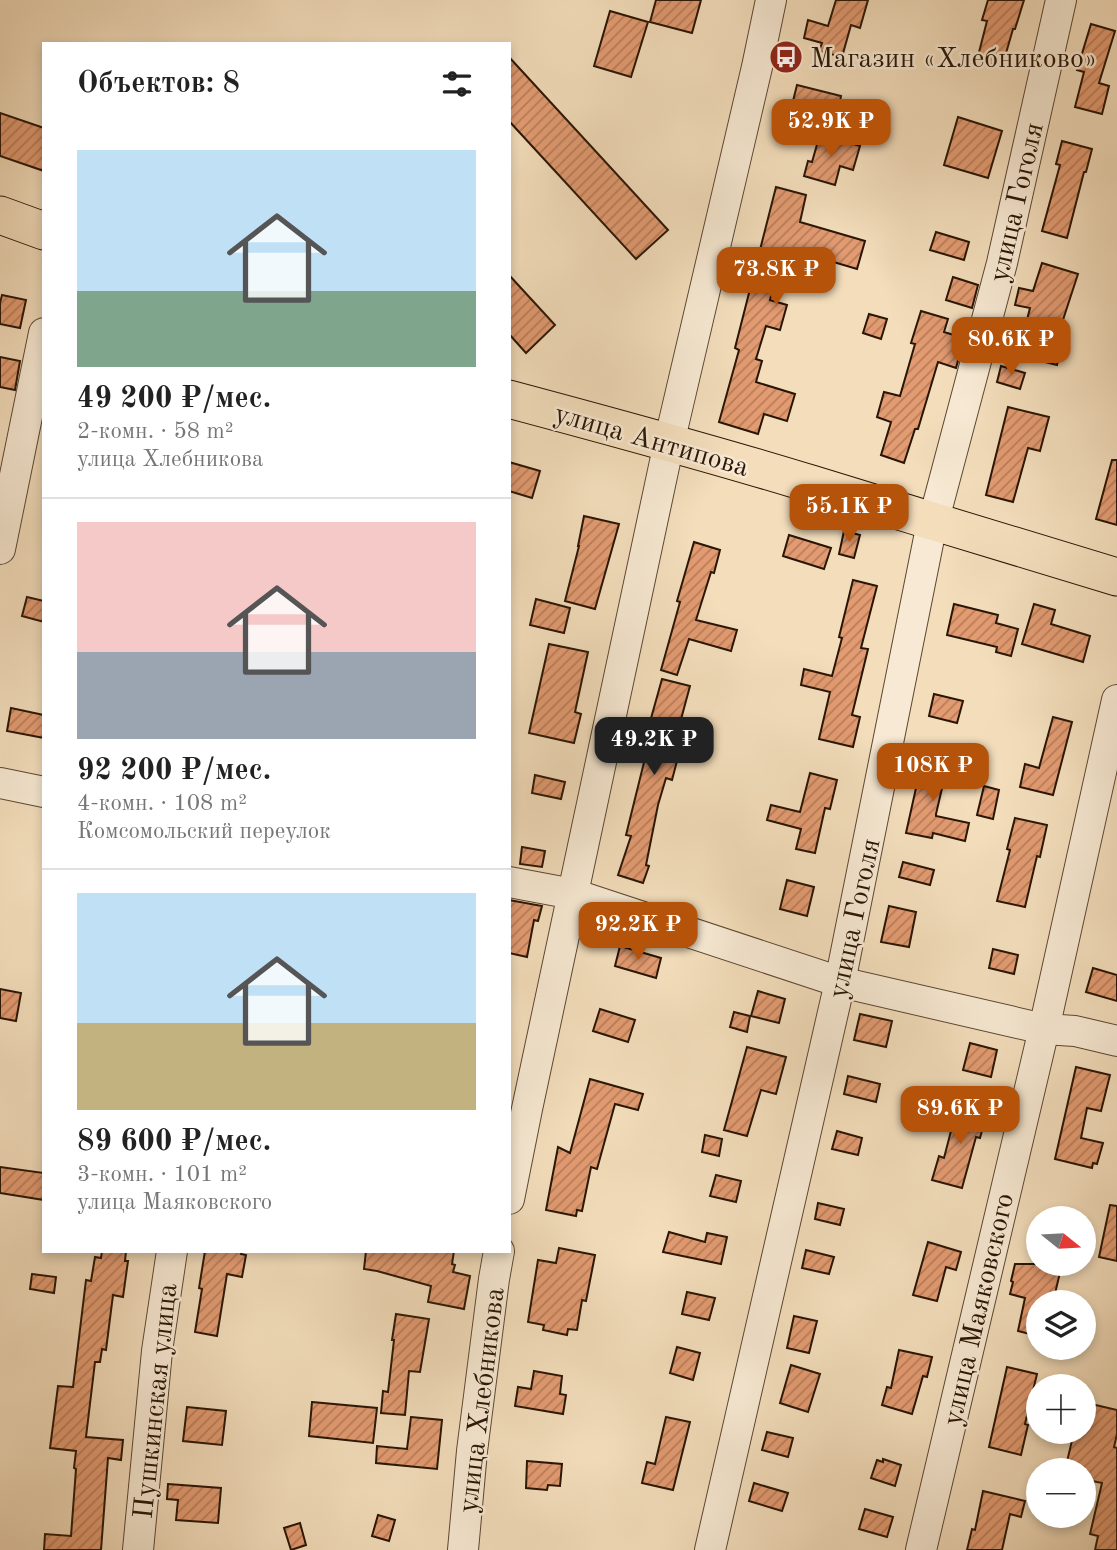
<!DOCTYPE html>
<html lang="ru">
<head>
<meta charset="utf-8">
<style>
  :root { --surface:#fff; --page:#f6f6f6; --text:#222; --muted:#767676; --line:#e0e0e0; --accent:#b45309 }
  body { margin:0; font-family:"Old Standard TT",serif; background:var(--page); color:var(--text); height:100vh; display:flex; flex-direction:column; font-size:26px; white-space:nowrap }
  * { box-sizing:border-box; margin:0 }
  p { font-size:23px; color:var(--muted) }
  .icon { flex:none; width:38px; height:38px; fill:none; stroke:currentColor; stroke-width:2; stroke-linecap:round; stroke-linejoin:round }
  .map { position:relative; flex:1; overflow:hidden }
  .drawer { position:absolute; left:42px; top:42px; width:469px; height:1211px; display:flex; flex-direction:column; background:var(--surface); border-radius:0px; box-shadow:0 4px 10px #0003 }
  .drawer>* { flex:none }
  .needle { width:46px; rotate:108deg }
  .fabs { position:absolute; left:1026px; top:1206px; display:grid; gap:14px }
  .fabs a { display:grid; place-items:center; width:70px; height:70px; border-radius:50%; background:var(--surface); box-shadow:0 4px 10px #0003; font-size:35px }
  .price { position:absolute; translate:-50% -60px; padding:0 16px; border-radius:14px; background:var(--accent); color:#fff; font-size:23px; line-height:46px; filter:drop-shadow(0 2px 4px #0008) }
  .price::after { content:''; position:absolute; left:50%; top:42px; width:21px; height:16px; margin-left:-10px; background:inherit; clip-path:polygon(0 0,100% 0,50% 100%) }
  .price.active { background:#222; color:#fff }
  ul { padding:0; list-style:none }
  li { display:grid; align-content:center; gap:14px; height:371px; padding:0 35px }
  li+li { border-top:2px solid var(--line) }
  li span { display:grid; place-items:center; height:217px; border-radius:0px; color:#555 }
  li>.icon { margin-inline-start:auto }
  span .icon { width:126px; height:126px; fill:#fffc; stroke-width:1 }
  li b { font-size:30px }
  h2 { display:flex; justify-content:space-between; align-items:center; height:84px; padding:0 35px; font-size:30px }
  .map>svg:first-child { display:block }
  .building { fill:url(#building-hatch); stroke:#291505; stroke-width:2 }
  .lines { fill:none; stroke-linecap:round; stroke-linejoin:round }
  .minor-casing { stroke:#5c4732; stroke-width:32 }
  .major-casing { stroke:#291505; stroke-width:39 }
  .minor { stroke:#f7e9d3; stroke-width:30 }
  .major { stroke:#f3ddbb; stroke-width:37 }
  .labels { text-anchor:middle; stroke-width:5; stroke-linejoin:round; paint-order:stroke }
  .poi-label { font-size:28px; fill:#291505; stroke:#f7e9d3; text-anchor:start }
  .street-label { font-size:28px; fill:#291505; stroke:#f7e9d3 }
</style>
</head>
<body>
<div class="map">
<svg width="1117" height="1550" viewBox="0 0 1117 1550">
  <defs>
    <pattern id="building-hatch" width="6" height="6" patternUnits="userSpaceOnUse" patternTransform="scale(1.75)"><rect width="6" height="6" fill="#e39b71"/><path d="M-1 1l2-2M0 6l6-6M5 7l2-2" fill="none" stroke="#b87d5b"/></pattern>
  </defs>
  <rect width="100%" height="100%" fill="#f3ddbb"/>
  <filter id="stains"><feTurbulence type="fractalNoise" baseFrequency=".00286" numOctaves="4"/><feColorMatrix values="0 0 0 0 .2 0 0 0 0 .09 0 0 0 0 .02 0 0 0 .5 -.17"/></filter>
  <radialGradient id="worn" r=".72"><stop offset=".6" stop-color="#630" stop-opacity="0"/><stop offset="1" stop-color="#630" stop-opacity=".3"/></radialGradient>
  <g class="building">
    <path d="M656 0H701L692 33 650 22Z"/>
    <path d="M836 0H868L860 28 851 25 842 57 819 51 822 43 804 38 808 20 828 26Z"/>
    <path d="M988 0H1024L1015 29H1013L1002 67 977 60 987 21 982 20Z"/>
    <path d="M610 11 648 22 631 77 594 66Z"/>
    <path d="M1091 24 1115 31 1099 83 1109 86 1102 114 1075 107 1084 72 1077 70Z"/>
    <path d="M509 57 668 230 636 259 509 121Z"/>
    <path d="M797 85 841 96 837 116 792 105Z"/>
    <path d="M0 113 44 128V171L0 156Z"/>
    <path d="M958 117 1002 131 988 178 944 165Z"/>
    <path d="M820 134 860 146 853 170 840 166 835 185 804 176 808 161 812 162Z"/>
    <path d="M1062 141 1092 149 1086 172H1084L1067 238 1042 231 1060 165 1056 164Z"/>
    <path d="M776 187 806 195 800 222 865 241 857 269 793 250 788 268 779 266 770 300 787 305 780 330 766 326 756 359 762 361 756 382 795 394 787 421 764 414 758 434 719 422 739 350 735 348Z"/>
    <path d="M936 232 969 242 964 260 930 250Z"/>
    <path d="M1042 263 1078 274 1062 323 1067 325 1057 365 1018 355 1030 308 1015 305 1019 288 1033 291Z"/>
    <path d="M509 275 555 325 526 353 509 334Z"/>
    <path d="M953 277 978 285 972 308 946 300Z"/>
    <path d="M2 295 26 300 20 328 0 324V303Z"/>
    <path d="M921 311 948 319 944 332 964 338 956 368 938 362 918 429H915L904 463 881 455 891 422 877 417 884 392 900 396 915 344 911 343Z"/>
    <path d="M869 314 887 319 881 339 863 333Z"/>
    <path d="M0 357 20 361 15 390 0 387Z"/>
    <path d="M1001 366 1025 373 1020 389 997 382Z"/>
    <path d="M1008 407 1049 417 1040 451 1028 448 1013 502 986 495Z"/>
    <path d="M1112 460H1117V525L1096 519Z"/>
    <path d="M509 462 540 471 532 498 509 491Z"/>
    <path d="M584 516 619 524 595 609 565 601 579 546H578Z"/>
    <path d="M844 531 860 535 854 558 839 554Z"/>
    <path d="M789 535 831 548 824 569 783 556Z"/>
    <path d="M694 542 720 550 714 573 711 572 696 620 737 630 731 651 689 639 677 675 661 670 680 602 677 601Z"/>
    <path d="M853 580 877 586 861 648 868 649 852 715 860 717 853 747 819 739 830 692 801 685 804 669 832 676 842 638 839 637Z"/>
    <path d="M27 597 44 601V622L22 616Z"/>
    <path d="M536 599 570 608 564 633 530 625Z"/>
    <path d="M954 604 998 615 996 623 1018 629 1011 656 996 652 997 647 947 635Z"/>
    <path d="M1034 604 1055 610 1051 624 1090 636 1083 662 1022 644Z"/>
    <path d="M549 644 588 652 575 712 581 714 574 743 529 733Z"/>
    <path d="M662 679 690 686 670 760 677 761 672 780 666 778 658 805 646 865 649 866 643 883 618 875 631 836 626 835 652 730 648 729Z"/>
    <path d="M934 694 963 701 957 723 929 716Z"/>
    <path d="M11 708 44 715V738L7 731Z"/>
    <path d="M1053 717 1072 722 1053 795 1020 787 1025 764 1039 768Z"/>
    <path d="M924 752 949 758 936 814V816L969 823 965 841 933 833 932 838 906 833Z"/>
    <path d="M810 773 837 780 830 809 825 808 815 853 796 849 801 829 767 820 771 805 800 812Z"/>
    <path d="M535 775 565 782 561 799 532 793Z"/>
    <path d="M984 786 999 790 993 819 977 815Z"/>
    <path d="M1015 818 1047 825 1040 857 1037 856 1025 907 997 901 1010 850 1007 849Z"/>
    <path d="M522 847 545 851 542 867 520 864Z"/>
    <path d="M903 862 934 870 930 885 899 877Z"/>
    <path d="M787 880 814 887 807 916 780 909Z"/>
    <path d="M509 900 542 906 538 921 534 920 527 957 509 953Z"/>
    <path d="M889 906 916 912 909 947 881 942Z"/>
    <path d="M620 946 661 958 656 978 615 966Z"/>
    <path d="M993 949 1018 955 1014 974 989 968Z"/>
    <path d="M1093 968 1117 975V1001L1086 992Z"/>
    <path d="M0 989 21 993 16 1021 0 1018Z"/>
    <path d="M758 991 785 999 779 1023 751 1016Z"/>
    <path d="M600 1009 635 1020 628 1042 593 1031Z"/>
    <path d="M734 1012 750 1016 747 1032 730 1027Z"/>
    <path d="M860 1014 892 1021 886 1047 854 1040Z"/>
    <path d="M970 1043 997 1050 991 1077 963 1070Z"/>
    <path d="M747 1047 786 1057 776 1094 761 1090 747 1136 724 1130Z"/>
    <path d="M1076 1067 1110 1075 1101 1111 1087 1108 1081 1138 1103 1143 1097 1164 1093 1163 1092 1168 1055 1159Z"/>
    <path d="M848 1076 880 1084 876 1102 844 1094Z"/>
    <path d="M590 1079 643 1094 638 1110 615 1104 597 1169 591 1167 582 1211 577 1210 576 1216 546 1210 558 1147 570 1153Z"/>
    <path d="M958 1104 987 1112 980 1138 976 1137 962 1188 932 1180 939 1156 944 1158Z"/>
    <path d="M837 1131 862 1138 858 1155 832 1149Z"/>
    <path d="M705 1135 722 1139 719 1156 702 1152Z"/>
    <path d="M0 1167 44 1173V1200L0 1193Z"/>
    <path d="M716 1175 741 1181 736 1202 710 1196Z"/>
    <path d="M818 1203 844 1209 840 1225 815 1219Z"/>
    <path d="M1110 1205 1117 1206V1261L1099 1257Z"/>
    <path d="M669 1232 705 1242 707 1233 727 1237 721 1264 663 1252Z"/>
    <path d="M928 1242 961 1252 956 1270 946 1267 937 1301 913 1295Z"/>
    <path d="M559 1248 595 1255 586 1301 582 1300 577 1330 568 1329 567 1335 543 1330 544 1325 528 1322 538 1260 556 1263Z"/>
    <path d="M806 1250 834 1257 829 1274 802 1268Z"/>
    <path d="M102 1251H126L125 1261H128L123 1297 113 1295 106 1350 102 1349 100 1362H95L86 1437 123 1440 121 1460 108 1458 101 1550H44L45 1534 71 1536 76 1469 74 1468 76 1451 50 1448 58 1386 73 1387 86 1280 91 1281 95 1257 101 1258Z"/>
    <path d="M205 1251H242L241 1254 246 1255 242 1277 227 1274 217 1336 195 1332 202 1289 199 1288Z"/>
    <path d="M366 1251H454L452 1264 455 1265 453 1272 470 1276 464 1309 428 1302 431 1286 377 1271 364 1269Z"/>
    <path d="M1015 1264H1062L1053 1302H1038V1336L1018 1331 1025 1298 1010 1294 1013 1282 1011 1281Z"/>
    <path d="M32 1274 56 1277 54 1293 30 1289Z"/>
    <path d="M687 1292 715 1298 709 1320 682 1314Z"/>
    <path d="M396 1314 429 1319 420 1372 409 1371 405 1415 381 1413 383 1391 388 1392 394 1340H392Z"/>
    <path d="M794 1316 817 1321 809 1353 787 1348Z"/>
    <path d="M677 1347 700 1353 693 1380 670 1373Z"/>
    <path d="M899 1350 932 1357 927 1377 923 1376 912 1414 882 1405 887 1387 891 1388Z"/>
    <path d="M791 1365 820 1374 808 1412 780 1403Z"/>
    <path d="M1007 1367 1037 1374 1025 1424 1028 1425 1021 1455 989 1447Z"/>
    <path d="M534 1371 562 1376 560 1394 566 1395 563 1414 515 1406 518 1387 531 1389Z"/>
    <path d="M312 1402 377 1408 373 1443 309 1436Z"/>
    <path d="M1087 1403 1117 1410V1434L1114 1447 1117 1448V1550H1095L1098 1536 1090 1534 1102 1483 1083 1479V1470H1065L1074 1432H1083V1422Z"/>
    <path d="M187 1407 226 1411 222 1445 183 1441Z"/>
    <path d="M411 1417 442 1420 437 1469 376 1463 377 1446 407 1449Z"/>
    <path d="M666 1417 690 1422 673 1490 642 1483 647 1462 655 1464Z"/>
    <path d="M767 1432 793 1438 788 1457 762 1450Z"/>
    <path d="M883 1459 901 1465 895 1486 871 1478 877 1460 883 1462Z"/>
    <path d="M527 1461 562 1464 560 1486 548 1485 547 1490 526 1488Z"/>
    <path d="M754 1483 788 1493 782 1511 749 1501Z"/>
    <path d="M168 1484 221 1488 218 1523 176 1520 178 1500 167 1499Z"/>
    <path d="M983 1491 1025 1501 1021 1517 1010 1514 1002 1550H967L972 1529 975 1530Z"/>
    <path d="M865 1509 893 1517 887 1537 859 1529Z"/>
    <path d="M378 1515 395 1520 389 1541 372 1536Z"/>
    <path d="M300 1523 306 1545 291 1550 284 1528Z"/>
  </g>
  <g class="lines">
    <defs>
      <g id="minor">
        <path d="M0 549 44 333"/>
        <path d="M0 783 44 792"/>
        <path d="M509 882 573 894 840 982 1044 1029 1075 1031 1117 1041"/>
        <path d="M509 1199 527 1109 669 443 757 67 771 0"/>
        <path d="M138 1550 157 1351 172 1251"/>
        <path d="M463 1550 472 1451 494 1279 499 1251"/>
        <path d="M710 1550 840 982 929 538 1002 263 1061 0"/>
        <path d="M921 1550 1044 1029 1117 700"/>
      </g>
      <g id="major">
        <path d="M0 215 44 231"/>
        <path d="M509 399C610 426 711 453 811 484 913 515 1015 547 1117 577"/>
      </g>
    </defs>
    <use href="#minor" class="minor-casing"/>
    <use href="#major" class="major-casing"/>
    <use href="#minor" class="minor"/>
    <use href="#major" class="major"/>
  </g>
  <defs>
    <symbol id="bus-disc" viewBox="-11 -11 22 22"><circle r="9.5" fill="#8f2418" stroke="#f7e9d3"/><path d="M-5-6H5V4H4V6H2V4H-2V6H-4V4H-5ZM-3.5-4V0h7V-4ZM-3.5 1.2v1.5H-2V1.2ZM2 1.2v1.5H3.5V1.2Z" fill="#fff"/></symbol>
  </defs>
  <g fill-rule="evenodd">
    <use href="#bus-disc" x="767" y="38" width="38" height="38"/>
  </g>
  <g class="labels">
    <g class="poi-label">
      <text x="810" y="67">Магазин «Хлебниково»</text>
    </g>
    <g class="street-label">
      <text transform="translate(1015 202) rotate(-77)" y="10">улица Гоголя</text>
      <text transform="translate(652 439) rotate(16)" y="10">улица Антипова</text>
      <text transform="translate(853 918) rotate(-78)" y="10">улица Гоголя</text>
      <text transform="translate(977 1309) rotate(-77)" y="10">улица Маяковского</text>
      <text transform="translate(480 1400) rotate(-83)" y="10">улица Хлебникова</text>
      <text transform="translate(154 1401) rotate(-84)" y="10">Пушкинская улица</text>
    </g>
  </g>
  <rect width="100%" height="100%" filter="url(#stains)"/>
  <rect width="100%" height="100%" fill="url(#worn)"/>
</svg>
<div class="fabs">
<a><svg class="needle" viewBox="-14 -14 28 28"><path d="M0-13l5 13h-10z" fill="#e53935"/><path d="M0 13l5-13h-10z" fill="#767676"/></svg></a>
<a><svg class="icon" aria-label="layers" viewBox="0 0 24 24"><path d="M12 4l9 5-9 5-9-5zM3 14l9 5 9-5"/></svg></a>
<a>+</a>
<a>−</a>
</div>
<b class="price" style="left:831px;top:159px">52.9K ₽</b>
<b class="price" style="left:776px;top:307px">73.8K ₽</b>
<b class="price" style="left:1011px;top:377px">80.6K ₽</b>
<b class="price" style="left:849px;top:544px">55.1K ₽</b>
<b class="price active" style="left:654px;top:777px">49.2K ₽</b>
<b class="price" style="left:933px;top:803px">108K ₽</b>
<b class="price" style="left:638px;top:962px">92.2K ₽</b>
<b class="price" style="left:960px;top:1146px">89.6K ₽</b>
<section class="drawer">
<h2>Объектов: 8<svg class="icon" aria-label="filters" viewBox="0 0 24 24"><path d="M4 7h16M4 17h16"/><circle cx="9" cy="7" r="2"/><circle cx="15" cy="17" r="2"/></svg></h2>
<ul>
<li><span style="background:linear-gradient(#bfe0f5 65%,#7fa58c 0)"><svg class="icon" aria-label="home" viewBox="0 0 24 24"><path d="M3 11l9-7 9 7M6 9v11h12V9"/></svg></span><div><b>49 200 ₽/мес.</b><p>2-комн. · 58 m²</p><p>улица Хлебникова</p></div></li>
<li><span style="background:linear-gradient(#f6c9c9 60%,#9aa5b1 0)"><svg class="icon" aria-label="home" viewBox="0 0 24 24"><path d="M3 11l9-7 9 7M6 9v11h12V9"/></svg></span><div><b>92 200 ₽/мес.</b><p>4-комн. · 108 m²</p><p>Комсомольский переулок</p></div></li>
<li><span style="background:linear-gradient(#bfe0f5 60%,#c2b280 0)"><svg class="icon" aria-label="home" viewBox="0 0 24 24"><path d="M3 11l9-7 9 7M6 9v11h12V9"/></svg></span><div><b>89 600 ₽/мес.</b><p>3-комн. · 101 m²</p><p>улица Маяковского</p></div></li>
</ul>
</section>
</div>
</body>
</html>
